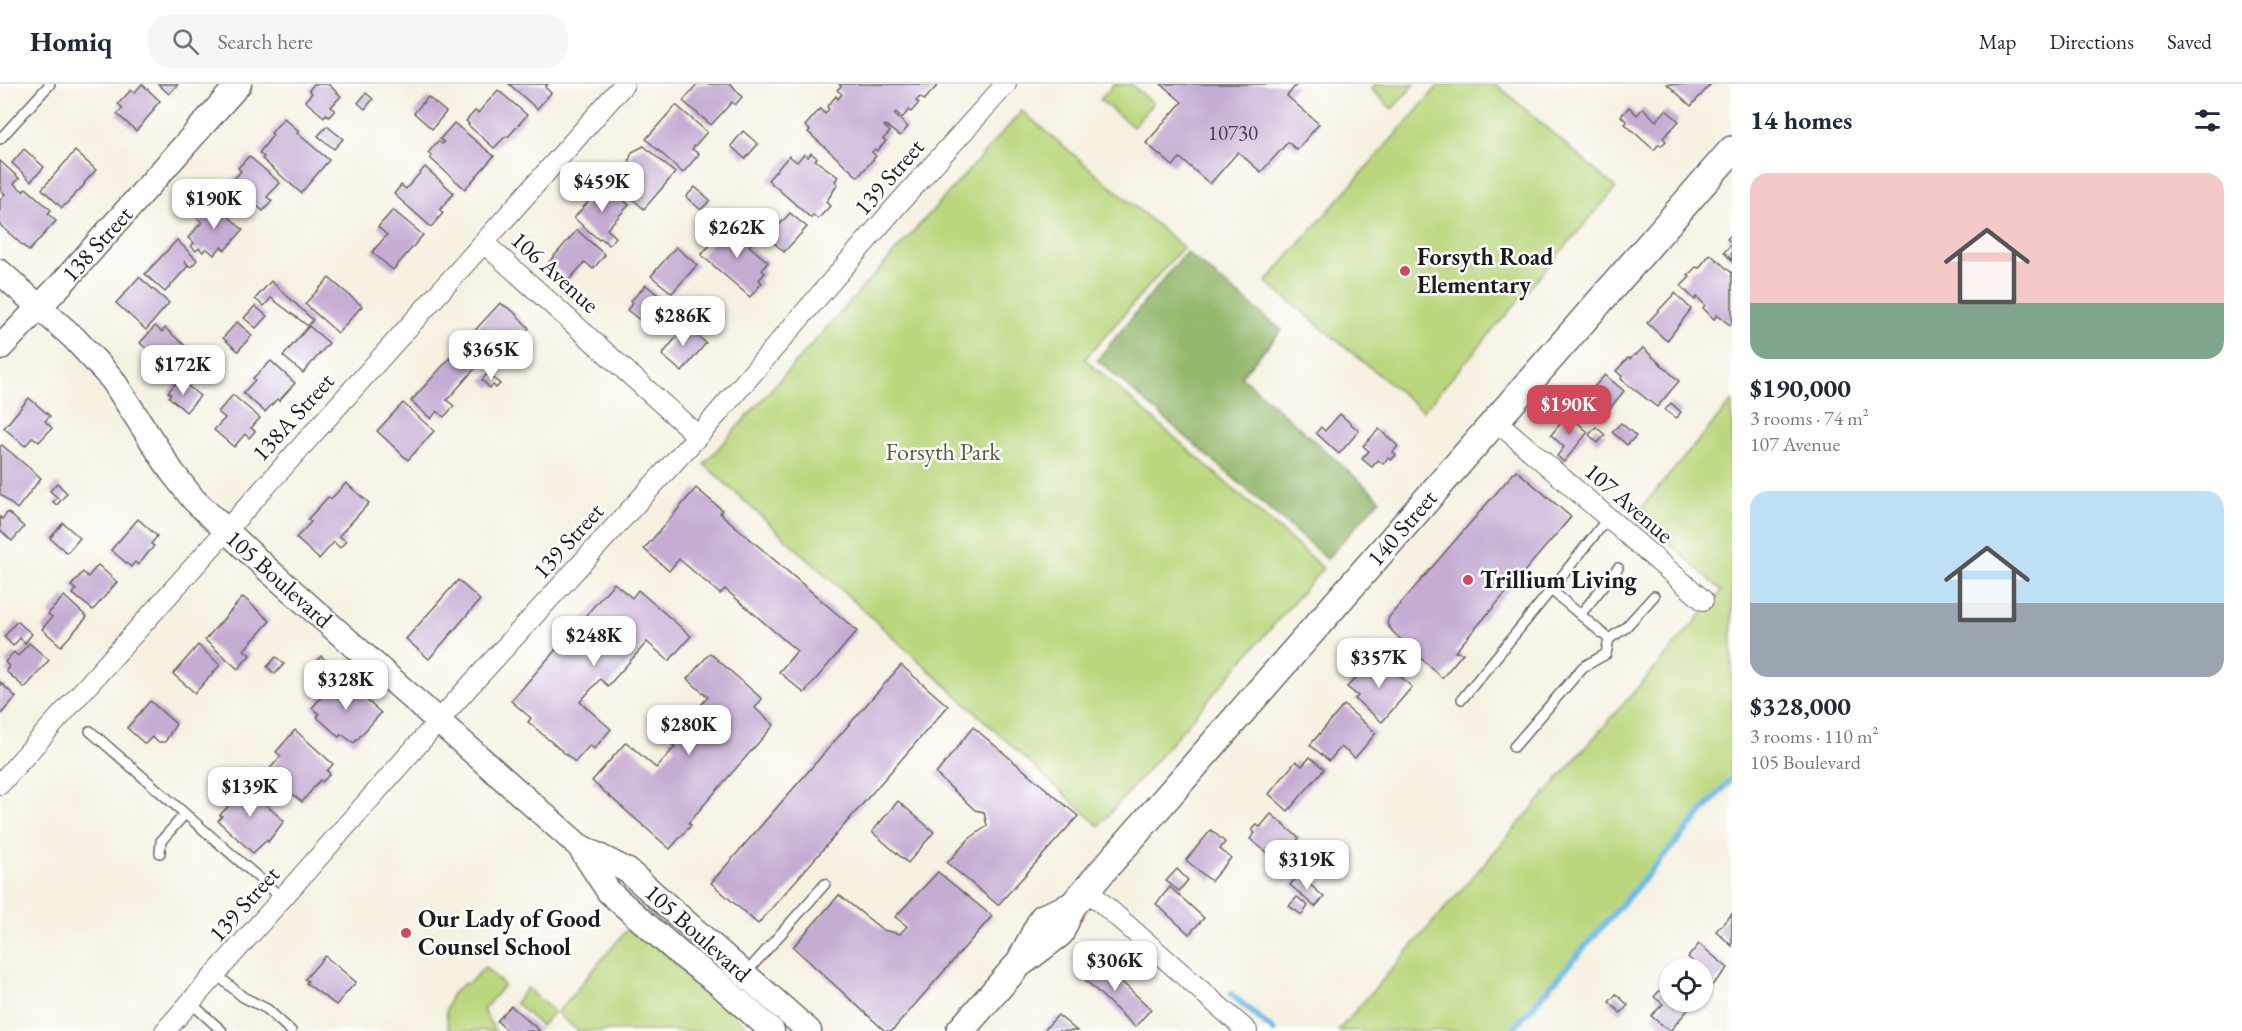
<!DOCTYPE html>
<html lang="en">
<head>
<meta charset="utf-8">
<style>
  :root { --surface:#fff; --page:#f6f6f7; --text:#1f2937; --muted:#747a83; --line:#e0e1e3; --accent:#d1495b }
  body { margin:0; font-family:"EB Garamond",serif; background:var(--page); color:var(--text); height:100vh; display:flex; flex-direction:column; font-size:22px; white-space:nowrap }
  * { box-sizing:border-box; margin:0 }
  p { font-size:20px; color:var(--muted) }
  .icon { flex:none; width:33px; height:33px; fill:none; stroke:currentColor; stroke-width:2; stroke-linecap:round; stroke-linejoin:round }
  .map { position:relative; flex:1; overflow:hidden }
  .sheet { display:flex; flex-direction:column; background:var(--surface); width:510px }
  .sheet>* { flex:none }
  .buttons { position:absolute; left:1659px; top:874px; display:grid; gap:12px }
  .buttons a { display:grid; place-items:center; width:54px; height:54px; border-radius:50%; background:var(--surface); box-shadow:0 2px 4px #0004; font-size:30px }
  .price { position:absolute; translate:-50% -51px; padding:0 14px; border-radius:12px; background:#fff; color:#222; font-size:20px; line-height:39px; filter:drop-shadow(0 2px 3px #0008) }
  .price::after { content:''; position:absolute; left:50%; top:36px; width:18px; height:14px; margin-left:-9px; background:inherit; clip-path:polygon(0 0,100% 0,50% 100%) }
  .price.on { background:var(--accent); color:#fff }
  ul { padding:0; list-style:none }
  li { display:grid; align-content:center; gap:12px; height:318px; padding:0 18px }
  li span { display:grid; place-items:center; height:186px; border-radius:18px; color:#555 }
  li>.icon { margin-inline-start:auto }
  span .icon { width:108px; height:108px; fill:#fffc; stroke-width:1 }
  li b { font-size:26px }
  h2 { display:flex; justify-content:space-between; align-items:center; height:72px; padding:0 18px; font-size:26px }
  header { display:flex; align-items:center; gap:36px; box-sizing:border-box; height:84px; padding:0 30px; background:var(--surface); border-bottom:2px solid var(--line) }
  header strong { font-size:28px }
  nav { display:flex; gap:33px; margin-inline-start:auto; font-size:21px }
  .search { width:420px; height:54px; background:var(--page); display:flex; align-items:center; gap:15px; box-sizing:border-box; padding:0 21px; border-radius:24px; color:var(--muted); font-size:22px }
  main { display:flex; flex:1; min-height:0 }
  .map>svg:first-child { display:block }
  .green { fill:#bbd77e; stroke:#6c7a4d; stroke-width:1.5 }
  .forest { fill:#94b86d; stroke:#586a44; stroke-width:1.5 }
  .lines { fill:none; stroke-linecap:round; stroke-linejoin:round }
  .stream { stroke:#6dbbe7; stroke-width:6 }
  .building { fill:#c5acd3 }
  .service-casing { stroke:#686761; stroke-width:12 }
  .minor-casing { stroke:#686761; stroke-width:22 }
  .tertiary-casing { stroke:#686761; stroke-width:27 }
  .secondary-casing { stroke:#686761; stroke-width:30 }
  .service { stroke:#fff; stroke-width:9 }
  .minor { stroke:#fff; stroke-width:20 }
  .tertiary { stroke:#fff; stroke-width:24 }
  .secondary { stroke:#fff; stroke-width:27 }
  .poi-dot { fill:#d1495b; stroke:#fff; stroke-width:2 }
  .labels { text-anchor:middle; stroke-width:5; stroke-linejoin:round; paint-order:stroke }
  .number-label { font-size:21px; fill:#46404a }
  .street-label { font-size:24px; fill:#1c1c1c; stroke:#fff }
  .poi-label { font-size:24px; font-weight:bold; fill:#1c1c1c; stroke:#fff; text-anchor:start }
  .park-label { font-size:24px; fill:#545d3e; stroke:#fff }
</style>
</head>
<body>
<header>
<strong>Homiq</strong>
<div class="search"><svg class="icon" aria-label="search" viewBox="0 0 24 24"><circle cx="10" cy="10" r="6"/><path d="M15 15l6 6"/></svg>Search here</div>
<nav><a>Map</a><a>Directions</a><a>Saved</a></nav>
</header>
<main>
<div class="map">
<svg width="1732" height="947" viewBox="0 0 1732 947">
  <rect width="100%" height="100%" fill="#fff"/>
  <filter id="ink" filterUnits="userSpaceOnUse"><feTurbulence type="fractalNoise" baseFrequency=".0167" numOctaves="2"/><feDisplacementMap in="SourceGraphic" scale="12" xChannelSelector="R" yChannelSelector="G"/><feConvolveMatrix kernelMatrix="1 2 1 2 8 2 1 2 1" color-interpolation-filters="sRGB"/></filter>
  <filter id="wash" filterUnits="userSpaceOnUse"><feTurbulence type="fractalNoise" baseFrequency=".008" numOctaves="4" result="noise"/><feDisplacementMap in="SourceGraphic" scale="24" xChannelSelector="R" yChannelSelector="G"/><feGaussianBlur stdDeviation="1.35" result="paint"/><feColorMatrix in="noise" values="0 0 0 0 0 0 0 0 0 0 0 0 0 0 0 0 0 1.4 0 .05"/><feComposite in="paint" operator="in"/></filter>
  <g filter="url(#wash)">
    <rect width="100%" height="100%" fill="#f6f1e1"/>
    <g class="green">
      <path d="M1114 0H1131L1153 19 1133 43 1100 16Z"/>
      <path d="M1376 0H1415L1392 25 1371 5Z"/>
      <path d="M1440 0H1496L1616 104 1423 327 1266 198Z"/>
      <path d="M1022 27 1183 163 1085 275 1323 484 1099 742 704 380Z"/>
      <path d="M1732 317V697L1514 947H1338L1722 507 1636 430Z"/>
      <path d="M631 841 752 947H578L557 929Z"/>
      <path d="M485 883 504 901 483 926 495 947H452L448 943 446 927 451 911 463 900 469 899Z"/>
      <path d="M527 904 554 928 541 942 515 919Z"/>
    </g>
    <path class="forest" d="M1186 168 1282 246 1241 292 1380 415 1327 475 1097 276Z"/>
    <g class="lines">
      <g class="stream">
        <path d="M1231 910 1274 947"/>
        <path d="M1511 947 1732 694"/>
      </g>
    </g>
    <g id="blocks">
      <g class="building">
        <path d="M142 0 160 17 153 25 154 26 136 47 117 30 123 24 118 20 131 6 134 9Z"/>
        <path d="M158 0H178L169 10Z"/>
        <path d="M314 0H328L341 12 331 23 335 26 329 33 326 30 324 33 305 17 312 9 309 6Z"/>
        <path d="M509 0H548L545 3 551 9 537 25Z"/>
        <path d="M697 0H731L742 13 735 21 732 18 711 41 683 17Z"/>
        <path d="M839 0H939L924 16 920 13 916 17 919 19 911 28 909 26 902 34 896 28 894 30 908 43 900 52 885 41 884 42 890 48 883 55 886 57 877 67 875 65 872 68 876 72 858 93 808 48 810 46 805 42 820 25 825 30 829 25 827 23 836 12 838 15 842 10 837 6 841 2Z"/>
        <path d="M1161 0H1297L1287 12 1319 40 1297 66 1288 58 1261 88 1238 68 1210 100 1180 74 1173 82 1146 59 1182 18Z"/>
        <path d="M1667 0H1711L1691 22Z"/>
        <path d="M498 6 527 31 508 53 506 52 494 64 468 41 469 40 466 37 475 27 478 29Z"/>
        <path d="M366 9 373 15 365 25 358 19Z"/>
        <path d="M428 13 446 28 432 45 414 29Z"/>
        <path d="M676 21 707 48 692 65 699 70 683 89 646 55Z"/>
        <path d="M1629 23 1637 31 1643 24 1656 37 1666 26 1679 37 1663 54 1666 57 1661 62 1659 60 1654 66 1625 40 1627 38 1621 32Z"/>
        <path d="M284 34 299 47 297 49 329 76 301 109 262 75 264 73 259 69 273 51 271 49Z"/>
        <path d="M454 39 494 72 465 105 430 74 432 72 428 69 438 57 442 60 444 58 440 55Z"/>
        <path d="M327 42 343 55 334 65 318 52Z"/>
        <path d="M743 47 758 60 745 75 731 62Z"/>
        <path d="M644 62 675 89 644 125 612 97 615 88 619 85 627 83 631 79 629 77 632 68Z"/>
        <path d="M24 65 44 83 31 97 12 79Z"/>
        <path d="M75 67 96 86 84 99 85 100 62 124 42 105Z"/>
        <path d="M811 69 817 74 815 76 838 93 835 97 838 100 826 118 830 122 818 135 813 131 811 134 768 96 789 72 797 78 804 70 808 73Z"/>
        <path d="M249 72 280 99 267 113 272 117 263 127 256 121 247 131 222 109 241 87 238 84Z"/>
        <path d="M0 77 19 94 14 100 23 107 26 104 51 126 48 130 56 137 29 167 0 141V116L5 110 0 106Z"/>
        <path d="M425 83 454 109 440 126 443 129 431 143 394 110 401 101 406 105Z"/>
        <path d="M605 99 629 121 607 145 616 153 609 161 601 154 599 156 574 134Z"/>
        <path d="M695 103 710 116 701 126 686 113Z"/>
        <path d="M210 115 243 146 225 166 221 163 214 171 206 164 203 168 199 164 196 167 191 162 194 159 188 154 202 138 195 132Z"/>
        <path d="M393 126 423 151 393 186 372 168 387 151 378 143Z"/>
        <path d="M790 129 807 143 784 168 761 147 773 133 780 140Z"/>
        <path d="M735 139 754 156 749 162 768 178 762 186 765 189 759 196 762 199 750 213 701 171 720 150 723 153Z"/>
        <path d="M577 146 605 171 593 185 585 178 569 196 549 178Z"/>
        <path d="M1732 150V177L1724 168 1732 160 1727 155Z"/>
        <path d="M177 156 197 176 191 183 184 177 188 182 165 208 145 190Z"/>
        <path d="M676 163 697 181 672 209 651 192Z"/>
        <path d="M1710 170 1732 189V239L1730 241 1717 231 1714 235 1703 224 1705 221 1697 213 1695 216 1681 202 1690 193 1688 191 1696 183 1699 184Z"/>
        <path d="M139 193 169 219 146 246 116 219Z"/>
        <path d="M329 194 362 222 338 249 305 220Z"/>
        <path d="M271 197 313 236 308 242 271 214 264 222 255 215Z"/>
        <path d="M646 201 663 215 641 237 627 226 633 219 631 217Z"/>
        <path d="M1675 209 1691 225 1667 257 1647 239Z"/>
        <path d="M685 218 700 231 693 239 678 226Z"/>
        <path d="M500 219 513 227 529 244 496 280 477 268 467 255Z"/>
        <path d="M255 222 267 232 256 244 244 234Z"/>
        <path d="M679 236 706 259 682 288 662 271 678 251 671 245Z"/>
        <path d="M237 238 252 251 238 267 223 254Z"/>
        <path d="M155 242 162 248 165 244 188 264 170 285 140 259Z"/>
        <path d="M309 242 329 259 303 289 283 272Z"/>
        <path d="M459 264 478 281 447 316 454 322 444 333 437 327 431 335 411 317Z"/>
        <path d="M1643 264 1679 297 1657 323 1621 295 1622 292 1616 287 1628 274 1630 275 1635 270 1636 271Z"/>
        <path d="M271 277 295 299 279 317 277 315 265 328 243 309 255 296 253 294Z"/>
        <path d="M488 289 500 300 496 304 493 301 490 304 482 296Z"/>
        <path d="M1605 291 1624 307 1602 334 1582 316Z"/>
        <path d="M177 298 180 301 183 298 200 312 186 328 169 313 171 310 168 308Z"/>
        <path d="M233 311 260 334 251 344 255 347 249 354 245 350 234 363 214 346 225 334 218 328Z"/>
        <path d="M29 314 50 332 45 337 52 344 39 358 33 353 25 362 4 344Z"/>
        <path d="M403 319 434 347 408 376 377 347Z"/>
        <path d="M1671 319 1681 328 1676 334 1665 326Z"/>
        <path d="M1340 330 1359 347 1339 370 1316 349 1321 343 1325 347Z"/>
        <path d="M1568 330 1588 348 1564 378 1557 372 1564 363 1551 351Z"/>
        <path d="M1621 339 1636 352 1627 361 1612 348Z"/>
        <path d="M1596 343 1605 351 1598 359 1589 351Z"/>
        <path d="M1379 345 1398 362 1393 368 1396 371 1391 376 1388 374 1383 380 1378 376 1372 383 1362 375 1369 367 1363 362Z"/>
        <path d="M2 361 41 394 17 425 0 410V363Z"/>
        <path d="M1516 386 1571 433 1455 568 1463 569 1442 594 1393 548 1387 540 1389 533Z"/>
        <path d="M57 399 67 409 57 421 53 418 58 414 50 407Z"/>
        <path d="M346 399 369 419 339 452 346 457 340 464 334 458 319 475 296 454 311 438 308 435 328 413 331 415Z"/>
        <path d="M696 404 722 426 720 429 857 547 804 609 779 588 797 567 725 505 720 510 679 475 669 487 644 465Z"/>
        <path d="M8 428 24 443 12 457 0 446V433L2 435Z"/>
        <path d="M138 435 157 452 151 460 154 462 138 481 135 478 131 483 111 466Z"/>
        <path d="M63 439 80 454 67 469 50 454Z"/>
        <path d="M98 481 117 498 93 526 73 510 76 506 71 502 83 488 88 493Z"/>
        <path d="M458 496 480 516 429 575 406 555Z"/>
        <path d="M614 499 632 514 638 506 691 552 669 577 647 558 608 602 600 595 580 618 611 645 594 665 590 661 575 678 528 638 531 634 511 617Z"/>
        <path d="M64 512 87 533 61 562 42 545 52 533 48 530Z"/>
        <path d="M243 513 270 537 244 566 250 571 238 585 205 556Z"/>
        <path d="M17 537 32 550 25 559 20 554 13 562 4 553Z"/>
        <path d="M29 559 49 576 25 604 6 587 9 582 5 578 14 568 18 572Z"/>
        <path d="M198 561 220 581 195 609 173 590Z"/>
        <path d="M710 569 762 615 755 624 774 641 688 739 691 741 670 765 592 697 626 658 656 684 675 663 669 657 708 613 687 595Z"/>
        <path d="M321 572 332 582 324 591 313 582Z"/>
        <path d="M276 573 284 580 275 590 267 583Z"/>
        <path d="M1379 573 1412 603 1382 638 1355 615 1358 612 1347 603 1360 590 1362 592 1366 587 1362 584 1369 576 1373 579Z"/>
        <path d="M901 581 948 622 758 840 711 799Z"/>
        <path d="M338 594 342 597 344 596 381 629 354 659 341 650 339 653 317 633 319 630 312 624Z"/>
        <path d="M0 598 16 613 0 631Z"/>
        <path d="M150 617 176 640 165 658H158L152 653 145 660 127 644Z"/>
        <path d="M1344 621 1376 649 1355 674 1341 663 1329 677 1310 661Z"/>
        <path d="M973 643 1078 732 998 821 947 779 969 755 987 742 984 728 975 726 936 690Z"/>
        <path d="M295 646 333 680 327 687 330 690 322 698 320 696 302 718 266 689 281 672 276 668Z"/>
        <path d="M1310 673 1324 685 1288 727 1269 710 1296 677 1302 682Z"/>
        <path d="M239 697 284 737 268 758 267 756 253 769 218 737 222 732 220 731 234 716 227 711Z"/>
        <path d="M898 717 934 748 908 779 872 748Z"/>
        <path d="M1271 730 1299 754 1279 778 1250 755 1255 749 1252 746 1257 741 1260 743Z"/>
        <path d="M1211 746 1225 758 1220 765 1231 774 1211 797 1186 776Z"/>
        <path d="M1177 785 1188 796 1179 807 1166 797Z"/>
        <path d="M938 788 992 832 892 947H885L793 863 839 811 883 846 900 850 907 842 895 833Z"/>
        <path d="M1299 791 1324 813 1315 823 1290 801Z"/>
        <path d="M1170 803 1204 834 1189 850 1156 820Z"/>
        <path d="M1297 813 1308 822 1302 831 1289 822Z"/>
        <path d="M1732 830V862L1716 847Z"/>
        <path d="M1699 860 1728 884 1704 910 1702 908V885H1695L1697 882 1688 873Z"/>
        <path d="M325 872 356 898 336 921 306 899 308 897 305 895Z"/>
        <path d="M1095 873 1151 925 1135 943 1079 890Z"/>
        <path d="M1666 899 1670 902V918H1687L1691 922 1670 947 1651 932 1663 920 1654 913Z"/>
        <path d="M1616 910 1628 921 1621 929 1609 918Z"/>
        <path d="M511 922 540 947H508L497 937Z"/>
        <path d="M1058 931 1077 947H1043Z"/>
      </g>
    </g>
  </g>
  <g filter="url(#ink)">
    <use href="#blocks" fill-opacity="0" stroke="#686761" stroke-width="1.5"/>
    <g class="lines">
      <defs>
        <g id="service">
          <path d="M0 55 50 0"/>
          <path d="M1608 434 1551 506 1609 555"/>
          <path d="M1580 531 1618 484"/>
          <path d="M1462 615 1551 506"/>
          <path d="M90 647 283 815"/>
          <path d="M1514 663 1583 583 1606 570 1609 555 1625 544 1654 512"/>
          <path d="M160 769 161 757 185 730"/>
          <path d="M746 889 825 800"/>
          <path d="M216 890 243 913 267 925 291 947"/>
          <path d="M190 918 222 947"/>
        </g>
        <g id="minor">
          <path d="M484 159 698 352"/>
          <path d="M1495 336 1703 516"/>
          <path d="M0 700C207 466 418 235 624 0"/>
          <path d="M1087 806 1247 947"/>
          <path d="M165 947 466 606 706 343 899 119 1006 0"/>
        </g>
        <g id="tertiary">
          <path d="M0 188 74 254 112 295 172 388 194 416 265 483 579 762 609 808 681 871 718 899 772 947"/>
          <path d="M0 264 65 196 239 0"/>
          <path d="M581 763 628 787 809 947"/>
        </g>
        <g id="secondary">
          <path d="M1023 872 1043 834 1072 822"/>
          <path d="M960 947 1018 881 1060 849 1072 822 1732 66"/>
        </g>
      </defs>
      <use href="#service" class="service-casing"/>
      <use href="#minor" class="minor-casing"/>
      <use href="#tertiary" class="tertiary-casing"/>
      <use href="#secondary" class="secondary-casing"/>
      <use href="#service" class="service"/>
      <use href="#minor" class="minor"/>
      <use href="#tertiary" class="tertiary"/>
      <use href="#secondary" class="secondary"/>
    </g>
  </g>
  <g class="poi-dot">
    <circle cx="1405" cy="187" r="6"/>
    <circle cx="1468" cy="496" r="6"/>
    <circle cx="406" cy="849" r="6"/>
  </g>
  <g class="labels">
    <g class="number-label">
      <text x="1233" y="56">10730</text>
    </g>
    <g class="street-label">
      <text transform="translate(889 93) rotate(-49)" y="8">139 Street</text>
      <text transform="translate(97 160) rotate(-48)" y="8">138 Street</text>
      <text transform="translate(555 188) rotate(42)" y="8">106 Avenue</text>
      <text transform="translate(293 333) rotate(-48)" y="8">138A Street</text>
      <text transform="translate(1629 419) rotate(41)" y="8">107 Avenue</text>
      <text transform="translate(1402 444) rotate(-49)" y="8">140 Street</text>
      <text transform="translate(568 457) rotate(-48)" y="8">139 Street</text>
      <text transform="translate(279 495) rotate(42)" y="8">105 Boulevard</text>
      <text transform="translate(244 820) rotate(-48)" y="8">139 Street</text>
      <text transform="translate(698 849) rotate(42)" y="8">105 Boulevard</text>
    </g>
    <g class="poi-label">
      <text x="1417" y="181">Forsyth Road<tspan x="1417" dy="28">Elementary</tspan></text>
      <text x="1480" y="504">Trillium Living</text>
      <text x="418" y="843">Our Lady of Good<tspan x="418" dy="28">Counsel School</tspan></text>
    </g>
    <g class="park-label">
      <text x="943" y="376">Forsyth Park</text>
    </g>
  </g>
</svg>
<div class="buttons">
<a><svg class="icon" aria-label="locate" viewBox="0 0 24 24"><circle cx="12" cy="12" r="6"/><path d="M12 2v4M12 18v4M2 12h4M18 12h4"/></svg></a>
</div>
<b class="price" style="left:602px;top:129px">$459K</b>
<b class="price" style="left:214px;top:146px">$190K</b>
<b class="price" style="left:737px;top:175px">$262K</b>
<b class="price" style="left:683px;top:263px">$286K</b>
<b class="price" style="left:491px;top:297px">$365K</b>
<b class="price" style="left:183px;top:312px">$172K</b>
<b class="price on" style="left:1569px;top:352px">$190K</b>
<b class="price" style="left:594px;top:583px">$248K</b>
<b class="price" style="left:1379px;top:605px">$357K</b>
<b class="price" style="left:346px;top:627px">$328K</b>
<b class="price" style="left:689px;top:672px">$280K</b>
<b class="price" style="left:250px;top:734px">$139K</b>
<b class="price" style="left:1307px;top:807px">$319K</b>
<b class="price" style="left:1115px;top:908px">$306K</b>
</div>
<section class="sheet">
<h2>14 homes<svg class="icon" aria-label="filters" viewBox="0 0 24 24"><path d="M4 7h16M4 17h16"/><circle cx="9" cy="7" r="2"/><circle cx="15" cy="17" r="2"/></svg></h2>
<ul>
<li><span style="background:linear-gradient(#f6c9c9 70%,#7fa58c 0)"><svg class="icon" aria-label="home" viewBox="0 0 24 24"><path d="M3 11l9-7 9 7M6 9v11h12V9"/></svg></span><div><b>$190,000</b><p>3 rooms · 74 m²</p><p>107 Avenue</p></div></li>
<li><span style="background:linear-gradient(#bfe0f5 60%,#9aa5b1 0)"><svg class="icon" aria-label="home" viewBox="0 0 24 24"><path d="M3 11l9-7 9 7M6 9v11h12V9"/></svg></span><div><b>$328,000</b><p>3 rooms · 110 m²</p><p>105 Boulevard</p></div></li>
</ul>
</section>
</main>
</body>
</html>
